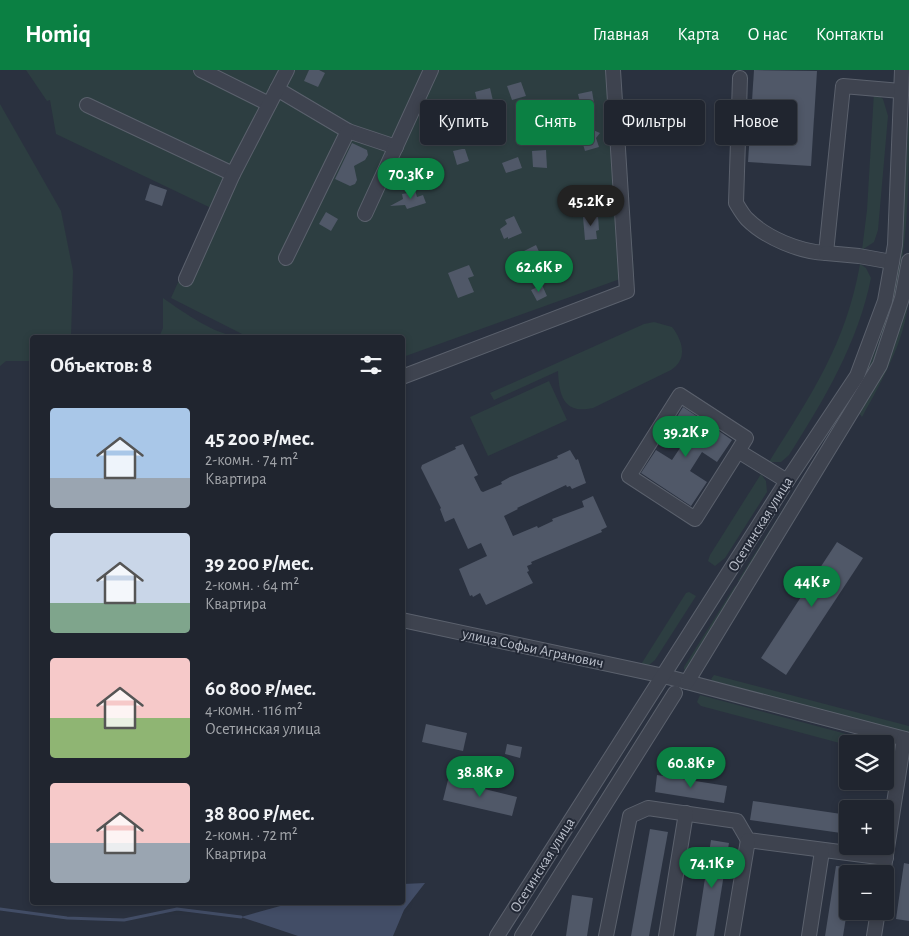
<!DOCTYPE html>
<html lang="ru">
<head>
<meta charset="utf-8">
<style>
  :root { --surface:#20252f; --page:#2d313b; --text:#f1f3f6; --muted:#a2a5aa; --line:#3d424b; --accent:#0b8043 }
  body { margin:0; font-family:"Alegreya Sans",sans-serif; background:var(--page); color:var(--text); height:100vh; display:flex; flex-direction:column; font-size:19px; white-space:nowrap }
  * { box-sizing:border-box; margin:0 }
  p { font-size:16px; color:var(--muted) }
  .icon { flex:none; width:28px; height:28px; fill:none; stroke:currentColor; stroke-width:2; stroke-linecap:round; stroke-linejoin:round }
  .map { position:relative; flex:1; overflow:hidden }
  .details { position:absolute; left:30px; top:265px; width:375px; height:570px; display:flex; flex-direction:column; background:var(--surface); border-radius:5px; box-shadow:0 2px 8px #0003,0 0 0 1px var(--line) }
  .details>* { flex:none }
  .hud { position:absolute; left:420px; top:30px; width:414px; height:45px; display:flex; gap:10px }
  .controls { position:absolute; left:839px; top:665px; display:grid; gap:10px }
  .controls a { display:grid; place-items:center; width:55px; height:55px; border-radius:5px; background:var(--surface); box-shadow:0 2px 8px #0003,0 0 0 1px var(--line); font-size:25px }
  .price { position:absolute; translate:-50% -42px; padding:0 11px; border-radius:18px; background:var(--accent); color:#fff; font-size:16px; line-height:32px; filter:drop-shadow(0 1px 2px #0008) }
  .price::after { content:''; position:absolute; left:50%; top:30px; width:15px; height:11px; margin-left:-8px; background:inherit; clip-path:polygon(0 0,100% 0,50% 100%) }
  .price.on { background:#222; color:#fff }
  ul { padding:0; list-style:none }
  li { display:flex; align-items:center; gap:15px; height:125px; padding:0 20px }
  li span { display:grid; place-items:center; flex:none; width:140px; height:100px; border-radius:5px; color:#555 }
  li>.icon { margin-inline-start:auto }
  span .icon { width:60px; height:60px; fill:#fffc; stroke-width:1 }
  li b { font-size:21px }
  h2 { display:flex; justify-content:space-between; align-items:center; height:60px; padding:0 20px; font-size:21px }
  .pill { padding:0 18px; border-radius:5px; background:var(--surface); box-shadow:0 2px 8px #0003,0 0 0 1px var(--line); font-size:18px; line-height:45px }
  .pill.on { background:var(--accent); color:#fff }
  header { display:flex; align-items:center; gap:30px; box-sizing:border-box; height:70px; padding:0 25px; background:var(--accent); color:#fff }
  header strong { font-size:24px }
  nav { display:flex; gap:28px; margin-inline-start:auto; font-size:18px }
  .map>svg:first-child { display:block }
  .green { fill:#2d3e41 }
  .water { fill:#424d66 }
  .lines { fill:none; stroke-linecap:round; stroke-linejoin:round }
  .stream { stroke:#424d66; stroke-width:3 }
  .building { fill:#505868 }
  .minor-casing { stroke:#5b616d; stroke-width:16 }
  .minor { stroke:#3e434f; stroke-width:14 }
  .labels { text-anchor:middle; stroke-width:4; stroke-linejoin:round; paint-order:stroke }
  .street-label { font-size:15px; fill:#babfca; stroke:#222835 }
</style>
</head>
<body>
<header>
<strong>Homiq</strong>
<nav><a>Главная</a><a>Карта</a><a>О нас</a><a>Контакты</a></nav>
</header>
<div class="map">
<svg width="909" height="866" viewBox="0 0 909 866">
  <rect width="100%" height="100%" fill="#2a313f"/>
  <g class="green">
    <path d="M26 0H620L634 204 403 287 402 268 248 267 171 228 211 138 56 64 50 30 47 31Z"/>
    <path d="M874 22 883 29 888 46 878 160 874 172 862 180 867 140Z"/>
    <path d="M0 34 61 141 73 201 71 267 32 268V291H6L0 296Z"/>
    <path d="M909 44C909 118 909 196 884 266 869 306 846 341 824 377 796 422 769 468 741 513L738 511C763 470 789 430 815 389 840 349 868 308 882 262 903 192 904 117 909 44Z"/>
    <path d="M860 194 866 198 871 208C858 273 824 330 789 385L781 392H769C811 325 846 274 860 194Z"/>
    <path d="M909 220C909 264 883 309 862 347L857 340Z"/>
    <path d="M163 228C183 242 215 265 240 267H159L163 258Z"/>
    <path d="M654 252 672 257C683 271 688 289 671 300L593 338C563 345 559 324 558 301L494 330 490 323 644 254Z"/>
    <path d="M549 311 567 350 488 386 470 347Z"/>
    <path d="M761 404 766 411 767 422 725 488 715 496 708 491 710 485Z"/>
    <path d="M735 516 738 518 687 599 684 600V597Z"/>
    <path d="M689 522 696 526 655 590 649 595 640 596 686 523Z"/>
    <path d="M714 605 909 656V665L715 613 711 609Z"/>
    <path d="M700 625 884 674 847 675 701 636 697 632Z"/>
  </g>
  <path class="water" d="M425 813 404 840 393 866H298L241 847 291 833 402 832 403 814Z"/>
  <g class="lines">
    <path class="stream" d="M0 839 67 848 124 850 177 839 241 847"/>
  </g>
  <g class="building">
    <path d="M309 0H319L325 3 318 17 304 11Z"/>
    <path d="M754 0 817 1 811 96 748 92Z"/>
    <path d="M521 12 526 26 512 30 507 16Z"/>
    <path d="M490 18 494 35 479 39 475 22Z"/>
    <path d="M592 21 594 33 581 36 578 24Z"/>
    <path d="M529 54 532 66 522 69 518 58Z"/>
    <path d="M593 60 600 63 596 68 599 77 585 81 580 64Z"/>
    <path d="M352 73 367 80 368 85 365 90 354 96 357 110 355 114 350 116 335 109Z"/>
    <path d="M462 79H465L469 91 457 95 453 81Z"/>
    <path d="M546 80 547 98 533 97 532 81Z"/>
    <path d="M518 87 522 98 506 103 502 93Z"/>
    <path d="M150 114 167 120 162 136 145 130Z"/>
    <path d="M408 114 413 121 415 120 417 127 423 125 426 133 407 139 405 135 390 136 403 129 402 124 408 123Z"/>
    <path d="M573 121 575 137 562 139 560 123Z"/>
    <path d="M326 142 338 149 331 161 319 154Z"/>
    <path d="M514 146 522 163 508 169V167L504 169 500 159 507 154 505 150Z"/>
    <path d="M598 146 599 160 596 161 597 169 585 170 583 147Z"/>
    <path d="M536 175 541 186 529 192 524 181Z"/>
    <path d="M469 195 474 206 468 208 474 222 458 228 448 203Z"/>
    <path d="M542 215 547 226 537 231 531 220Z"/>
    <path d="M683 337 701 349 696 356 708 364 713 357 732 370 717 392 702 382 690 401 707 412 691 436 641 403 656 380 672 390 684 372 668 361Z"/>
    <path d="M463 374 478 405 474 407 481 421 483 422 502 414 501 412 510 407 558 388 557 386 570 380 576 390 578 389 586 413 572 419 570 416 567 417 566 415 517 438 518 439 504 446 513 466 537 456 538 458 553 451 552 449 584 437 582 431 593 426 607 457 601 460 602 462 531 492 532 494 527 496 529 501 527 502 533 513 486 535 480 523 473 527 472 525 470 526 459 499 487 486 481 473 468 479 454 448 445 452 440 439 441 438 421 398 422 395 456 379 455 377Z"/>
    <path d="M837 472 863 488 786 605 761 588Z"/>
    <path d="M426 654 467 663 463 681 422 672Z"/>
    <path d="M507 674 522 677 520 688 505 684Z"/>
    <path d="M657 705 727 716 724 733 655 722Z"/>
    <path d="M448 710 517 727 512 746 443 730Z"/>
    <path d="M753 731 848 745V764L750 750Z"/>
    <path d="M650 759 668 762 649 866H631Z"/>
    <path d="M711 770 729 773 714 866H696Z"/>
    <path d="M904 793 909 794V851L896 849Z"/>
    <path d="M836 796 848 797V835L843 866H825Z"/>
    <path d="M572 825 593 828 587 866H566Z"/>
  </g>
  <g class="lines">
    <defs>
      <g id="minor">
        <path d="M201 0 269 34"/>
        <path d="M740 8 736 133C739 138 743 145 747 149 766 168 800 182 826 183L843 16 901 21"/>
        <path d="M277 19 348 61 396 77"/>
        <path d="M87 35 233 104"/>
        <path d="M365 144 431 0"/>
        <path d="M826 183 859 186 892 192"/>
        <path d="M286 188 348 61"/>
        <path d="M186 209 233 104 287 0"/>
        <path d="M402 307 627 221 613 0"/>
        <path d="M738 381 746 368 680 325 629 406 695 449 738 381 787 411"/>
        <path d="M402 550 664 606 909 670"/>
        <path d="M687 612 880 295 902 228 909 191"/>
        <path d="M883 804 904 669"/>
        <path d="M497 866 787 411 857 306 885 231 895 175 902 0"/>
        <path d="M522 866 675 623"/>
        <path d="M606 866 630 746 648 738 737 751 748 770 886 788"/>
        <path d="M666 866 686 743"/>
        <path d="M732 866 748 770"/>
        <path d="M809 866 822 781"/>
        <path d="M874 866 878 841"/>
      </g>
    </defs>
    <use href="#minor" class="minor-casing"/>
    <use href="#minor" class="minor"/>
  </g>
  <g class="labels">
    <g class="street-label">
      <text transform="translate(760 454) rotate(-58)" y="5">Осетинская улица</text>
      <text transform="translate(533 578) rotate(12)" y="5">улица Софьи Агранович</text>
      <text transform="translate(542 795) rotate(-58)" y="5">Осетинская улица</text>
    </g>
  </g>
</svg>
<div class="controls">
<a><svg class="icon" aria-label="layers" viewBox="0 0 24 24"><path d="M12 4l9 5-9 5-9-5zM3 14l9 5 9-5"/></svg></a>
<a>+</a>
<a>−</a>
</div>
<b class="price" style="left:411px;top:130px">70.3K ₽</b>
<b class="price on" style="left:591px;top:157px">45.2K ₽</b>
<b class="price" style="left:539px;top:223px">62.6K ₽</b>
<b class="price" style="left:686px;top:388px">39.2K ₽</b>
<b class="price" style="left:812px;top:538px">44K ₽</b>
<b class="price" style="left:691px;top:719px">60.8K ₽</b>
<b class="price" style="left:480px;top:728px">38.8K ₽</b>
<b class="price" style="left:712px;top:819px">74.1K ₽</b>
<div class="hud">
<a class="pill">Купить</a>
<a class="pill on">Снять</a>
<a class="pill">Фильтры</a>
<a class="pill">Новое</a>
</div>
<section class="details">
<h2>Объектов: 8<svg class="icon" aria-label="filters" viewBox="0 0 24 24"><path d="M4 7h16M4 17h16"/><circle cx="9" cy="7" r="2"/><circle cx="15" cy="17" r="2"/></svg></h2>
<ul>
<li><span style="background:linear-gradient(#a9c7e8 70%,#9aa5b1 0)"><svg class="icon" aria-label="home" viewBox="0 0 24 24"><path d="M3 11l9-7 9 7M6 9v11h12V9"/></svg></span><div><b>45 200 ₽/мес.</b><p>2-комн. · 74 m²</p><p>Квартира</p></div></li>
<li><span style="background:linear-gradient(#c9d6e8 70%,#7fa58c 0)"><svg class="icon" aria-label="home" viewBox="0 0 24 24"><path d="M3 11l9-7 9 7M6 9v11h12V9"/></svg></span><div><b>39 200 ₽/мес.</b><p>2-комн. · 64 m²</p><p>Квартира</p></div></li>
<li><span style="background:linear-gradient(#f6c9c9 60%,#8fb573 0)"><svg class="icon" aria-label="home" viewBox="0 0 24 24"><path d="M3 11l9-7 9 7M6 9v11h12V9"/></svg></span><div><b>60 800 ₽/мес.</b><p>4-комн. · 116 m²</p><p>Осетинская улица</p></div></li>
<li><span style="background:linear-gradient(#f6c9c9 60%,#9aa5b1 0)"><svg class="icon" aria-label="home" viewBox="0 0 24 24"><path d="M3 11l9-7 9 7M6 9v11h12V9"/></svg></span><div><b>38 800 ₽/мес.</b><p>2-комн. · 72 m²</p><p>Квартира</p></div></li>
</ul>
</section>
</div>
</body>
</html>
